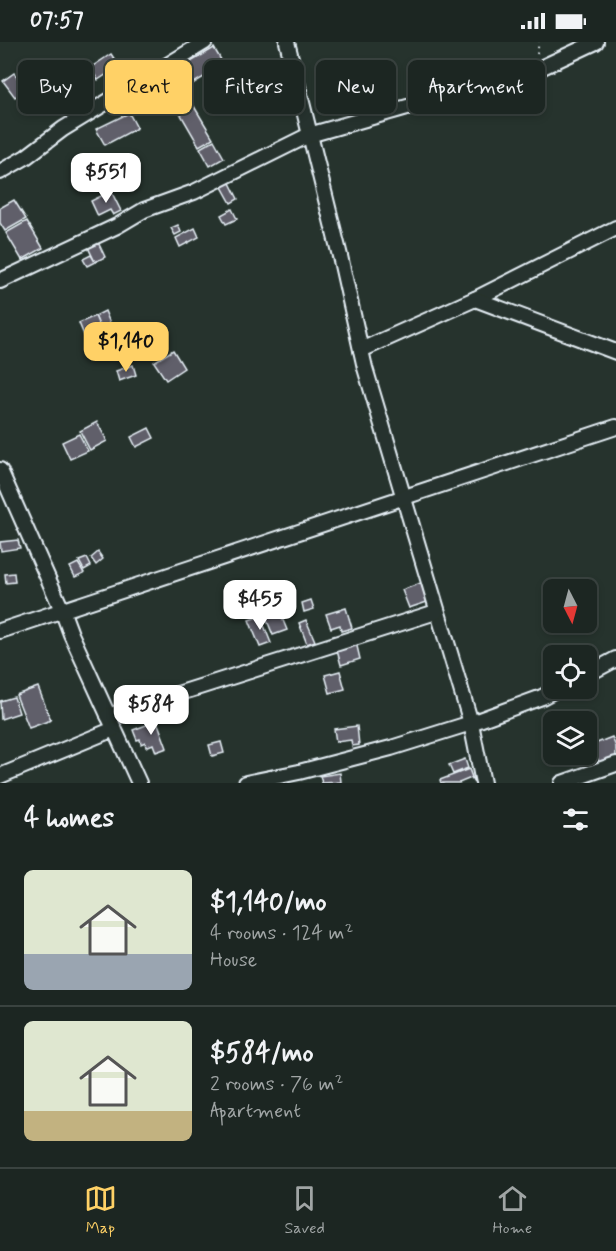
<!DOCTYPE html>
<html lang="en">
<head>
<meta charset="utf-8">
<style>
  :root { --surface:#1c2622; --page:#29322f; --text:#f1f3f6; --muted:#a0a5a5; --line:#3a4340; --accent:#ffd166 }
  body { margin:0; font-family:Mynerve,sans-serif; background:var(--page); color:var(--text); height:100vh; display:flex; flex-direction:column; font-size:22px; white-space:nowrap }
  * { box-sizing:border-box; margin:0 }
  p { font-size:20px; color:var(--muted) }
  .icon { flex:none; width:33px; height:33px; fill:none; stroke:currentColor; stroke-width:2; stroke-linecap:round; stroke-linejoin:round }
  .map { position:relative; height:741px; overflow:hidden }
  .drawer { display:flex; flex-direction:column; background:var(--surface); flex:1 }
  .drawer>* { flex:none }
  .top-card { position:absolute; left:18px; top:18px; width:580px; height:54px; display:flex; gap:12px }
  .needle { width:39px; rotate:174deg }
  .fabs { position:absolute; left:543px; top:537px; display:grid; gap:12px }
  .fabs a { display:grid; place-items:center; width:54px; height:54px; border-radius:9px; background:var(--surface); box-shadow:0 3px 9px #0003,0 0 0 2px var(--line); font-size:30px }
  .price { position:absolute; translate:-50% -51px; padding:0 14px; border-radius:12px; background:#fff; color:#222; font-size:20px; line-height:39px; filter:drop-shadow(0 2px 3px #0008) }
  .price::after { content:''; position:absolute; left:50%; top:36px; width:18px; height:14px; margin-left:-9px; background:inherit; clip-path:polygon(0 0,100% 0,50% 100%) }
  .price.active { background:var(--accent); color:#111 }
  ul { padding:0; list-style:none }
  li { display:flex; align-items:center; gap:18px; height:150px; padding:0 24px }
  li+li { border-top:2px solid var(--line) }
  li span { display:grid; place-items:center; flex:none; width:168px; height:120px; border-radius:9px; color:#555 }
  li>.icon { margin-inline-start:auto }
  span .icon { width:72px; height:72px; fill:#fffc; stroke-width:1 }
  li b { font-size:26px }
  h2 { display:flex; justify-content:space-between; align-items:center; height:72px; padding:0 24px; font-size:26px }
  .chip { padding:0 21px; border-radius:9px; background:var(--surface); box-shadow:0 3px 9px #0003,0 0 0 2px var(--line); font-size:21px; line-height:54px }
  .chip.active { background:var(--accent); color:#111 }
  .status { display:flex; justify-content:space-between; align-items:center; height:42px; padding:0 30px; background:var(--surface); direction:ltr }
  .status svg { height:16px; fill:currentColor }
  .tabs { display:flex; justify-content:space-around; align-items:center; height:84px; border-top:2px solid var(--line); background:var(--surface); font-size:16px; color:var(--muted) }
  .tabs a { display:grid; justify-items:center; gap:3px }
  .tabs .active { color:var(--accent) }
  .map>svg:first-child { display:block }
  .building { fill:#615f6a; stroke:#e8f1f8; stroke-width:1.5 }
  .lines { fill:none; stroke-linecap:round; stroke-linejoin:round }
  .minor-casing { stroke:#e8f1f8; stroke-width:18 }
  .path { stroke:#e8f1f8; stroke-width:2; stroke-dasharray:1.5 4.5; stroke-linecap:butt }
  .minor { stroke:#26332d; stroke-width:14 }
</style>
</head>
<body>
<div class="status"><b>07:57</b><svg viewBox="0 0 49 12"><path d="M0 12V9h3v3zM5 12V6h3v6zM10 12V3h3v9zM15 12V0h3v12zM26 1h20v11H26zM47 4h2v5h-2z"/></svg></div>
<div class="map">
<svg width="616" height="741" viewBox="0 0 616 741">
  <rect width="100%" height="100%" fill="#26332d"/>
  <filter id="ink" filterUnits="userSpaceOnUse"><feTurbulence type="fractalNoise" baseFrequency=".0167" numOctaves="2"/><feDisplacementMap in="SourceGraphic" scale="12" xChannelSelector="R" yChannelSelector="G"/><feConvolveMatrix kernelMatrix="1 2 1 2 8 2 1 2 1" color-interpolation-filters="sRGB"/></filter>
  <g filter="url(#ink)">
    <g class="building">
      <path d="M214 6 224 23 169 56 159 39Z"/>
      <path d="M111 12 119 24 98 38 90 26Z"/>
      <path d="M14 31 26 47 15 55 3 39Z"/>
      <path d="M186 51 213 96 199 104 173 59Z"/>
      <path d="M72 53 81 66 72 72 64 59Z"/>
      <path d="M129 71 137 86 105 103 96 87Z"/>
      <path d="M214 98 224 116 210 124 200 106Z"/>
      <path d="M229 139 238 157 231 161 221 143Z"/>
      <path d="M111 149 121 169 113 173 110 168 98 174 91 159Z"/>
      <path d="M14 158 26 177 5 189 0 181V166Z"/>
      <path d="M232 167 237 177 226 182 221 173Z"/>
      <path d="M27 179 43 206 22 218 6 191Z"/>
      <path d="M178 183 181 190 175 193 171 186Z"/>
      <path d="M195 186 199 195 180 205 176 196Z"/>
      <path d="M96 196 105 215 95 220 86 201Z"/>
      <path d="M91 213 95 220 87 224 83 217Z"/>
      <path d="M105 269 112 286 102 290 95 274Z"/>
      <path d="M95 274 102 291 86 298 79 281Z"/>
      <path d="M173 308 184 326 166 338 154 320Z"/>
      <path d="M133 323 136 333 119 339 116 329Z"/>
      <path d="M97 380 107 399 90 408 80 389Z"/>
      <path d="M149 386 154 396 136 405 131 395Z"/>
      <path d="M79 392 88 409 70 417 62 400Z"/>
      <path d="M18 498 20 506 1 509 0 500Z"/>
      <path d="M98 510 103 517 96 523 91 516Z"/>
      <path d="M87 516 91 524 84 528 79 519Z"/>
      <path d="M78 521 84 531 75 535 70 525Z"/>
      <path d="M14 531 15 540 6 541 5 532Z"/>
      <path d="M421 541 427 560 409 566 402 548Z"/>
      <path d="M311 558 314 567 304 570 302 561Z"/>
      <path d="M278 566 287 588 273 593 264 571Z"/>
      <path d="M346 566 352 586 341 589 340 583 331 586 326 572Z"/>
      <path d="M264 573 266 579 263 581 271 601 260 605 249 578Z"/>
      <path d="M306 578 315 599 307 602 299 581Z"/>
      <path d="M356 600 360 617 341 623 336 605Z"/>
      <path d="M340 629 345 647 330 651 325 633Z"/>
      <path d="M38 645 51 678 29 686 16 653Z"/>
      <path d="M14 655 19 671 1 677 0 659Z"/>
      <path d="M157 679 167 706 156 710 153 702 146 705 145 700 141 702 140 697 137 698 133 688Z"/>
      <path d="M357 684 359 703 352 704 351 698 336 700 334 687Z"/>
      <path d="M612 695 616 705V715L600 722 592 703Z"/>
      <path d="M221 700 224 711 212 714 209 703Z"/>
      <path d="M465 717 468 726 453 732 449 723Z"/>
      <path d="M469 727 474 741 471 736 459 741H441L440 738Z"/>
      <path d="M340 731 341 740 322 741 320 734Z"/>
    </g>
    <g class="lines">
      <defs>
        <g id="minor">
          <path d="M287 0 340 214 365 326 471 681 483 741"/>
          <path d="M0 130 26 115 63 87 205 0"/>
          <path d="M0 239 117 184 144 168 194 150 309 93 534 29 596 0"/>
          <path d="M475 257 616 186"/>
          <path d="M361 308 475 257 616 310"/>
          <path d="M0 428 62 568 71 592 139 741"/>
          <path d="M0 589 616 385"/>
          <path d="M586 633 616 617"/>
          <path d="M108 674 436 570"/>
          <path d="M0 734 114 687"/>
          <path d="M246 741 299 730 391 706 471 681 542 655 559 646"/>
          <path d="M562 741 616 722"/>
        </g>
      </defs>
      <use href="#minor" class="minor-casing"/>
      <path class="path" d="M537 12 539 0"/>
      <use href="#minor" class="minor"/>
    </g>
  </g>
</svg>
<div class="fabs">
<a><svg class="needle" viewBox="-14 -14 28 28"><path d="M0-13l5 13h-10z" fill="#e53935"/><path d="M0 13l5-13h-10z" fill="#a0a5a5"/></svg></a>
<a><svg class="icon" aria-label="locate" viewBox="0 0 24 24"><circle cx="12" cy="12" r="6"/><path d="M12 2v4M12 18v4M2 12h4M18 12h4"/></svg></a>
<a><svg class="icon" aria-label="layers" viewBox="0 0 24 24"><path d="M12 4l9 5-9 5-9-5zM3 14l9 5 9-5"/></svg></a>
</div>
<b class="price" style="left:106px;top:162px">$551</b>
<b class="price active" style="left:126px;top:331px">$1,140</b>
<b class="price" style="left:260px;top:589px">$455</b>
<b class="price" style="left:151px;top:694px">$584</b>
<div class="top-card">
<a class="chip">Buy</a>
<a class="chip active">Rent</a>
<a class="chip">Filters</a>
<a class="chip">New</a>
<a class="chip">Apartment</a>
</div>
</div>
<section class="drawer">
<h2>4 homes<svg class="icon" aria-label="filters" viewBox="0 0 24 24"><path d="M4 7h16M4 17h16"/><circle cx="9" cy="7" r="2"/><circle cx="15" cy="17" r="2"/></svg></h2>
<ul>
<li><span style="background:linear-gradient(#dfe7d0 70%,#9aa5b1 0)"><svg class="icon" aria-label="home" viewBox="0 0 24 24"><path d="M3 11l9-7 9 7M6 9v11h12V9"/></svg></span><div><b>$1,140/mo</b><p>4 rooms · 124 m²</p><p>House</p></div></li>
<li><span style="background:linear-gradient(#dfe7d0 75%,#c2b280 0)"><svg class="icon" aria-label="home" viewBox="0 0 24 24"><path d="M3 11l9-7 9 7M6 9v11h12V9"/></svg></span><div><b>$584/mo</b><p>2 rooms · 76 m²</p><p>Apartment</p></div></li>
</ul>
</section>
<nav class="tabs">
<a class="active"><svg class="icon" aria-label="map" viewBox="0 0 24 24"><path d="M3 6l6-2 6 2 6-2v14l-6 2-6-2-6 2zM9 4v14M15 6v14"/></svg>Map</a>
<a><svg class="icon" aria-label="saved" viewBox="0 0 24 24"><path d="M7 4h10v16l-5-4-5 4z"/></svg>Saved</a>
<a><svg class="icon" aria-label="home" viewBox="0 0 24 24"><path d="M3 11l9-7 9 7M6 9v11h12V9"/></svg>Home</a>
</nav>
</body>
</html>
